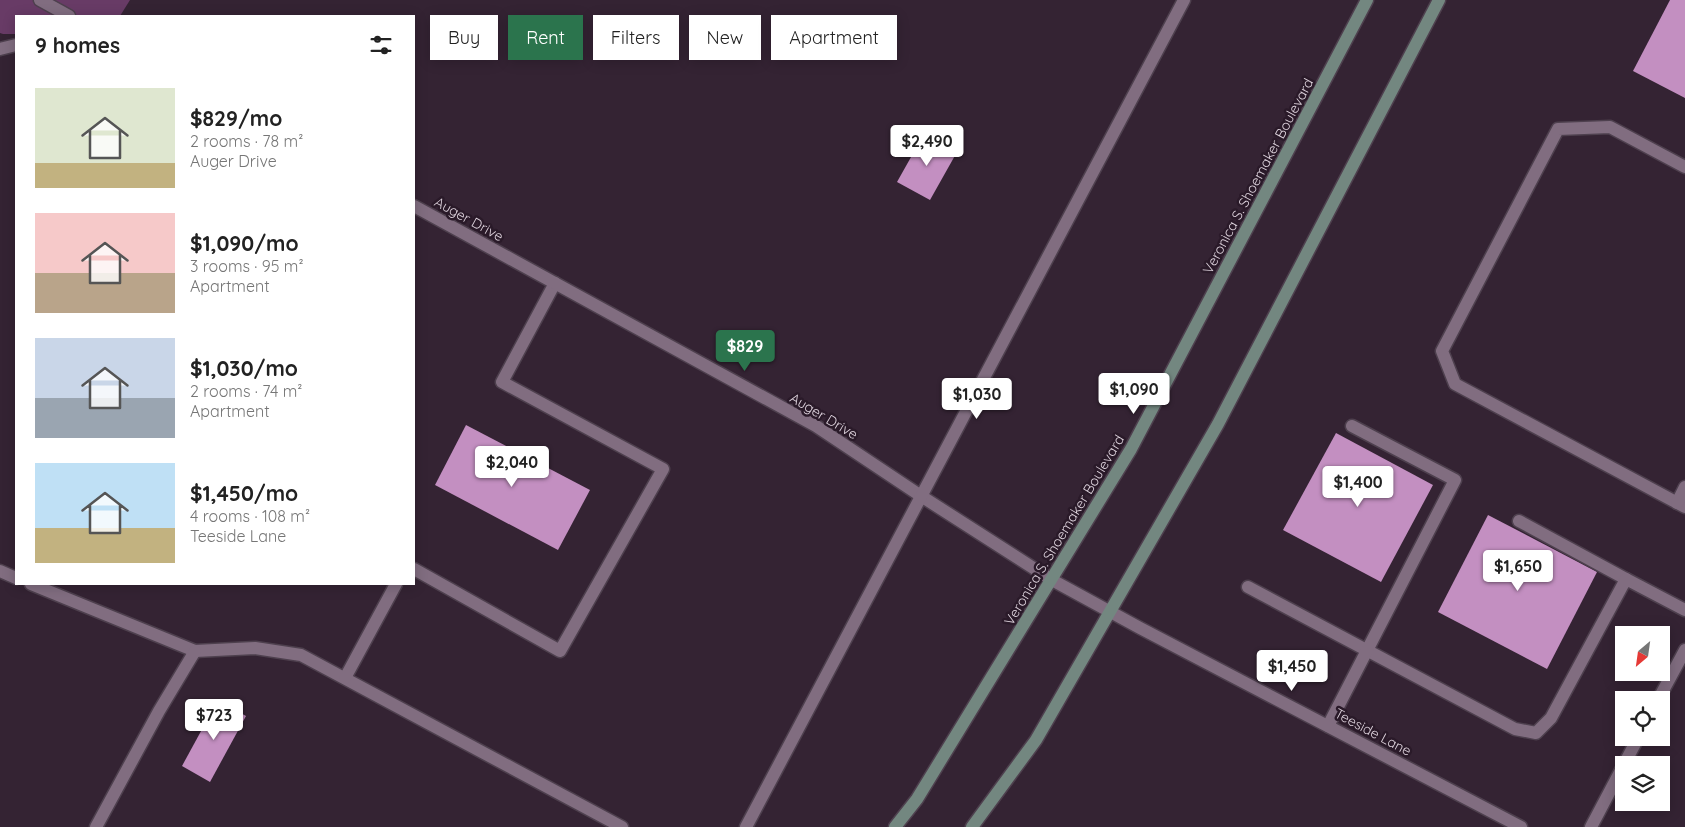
<!DOCTYPE html>
<html lang="en">
<head>
<meta charset="utf-8">
<style>
  :root { --surface:#fff; --page:#f2f2f2; --text:#222; --muted:#767676; --accent:#2b744d }
  body { margin:0; font-family:Quicksand,sans-serif; background:var(--page); color:var(--text); height:100vh; display:flex; flex-direction:column; font-size:19px; white-space:nowrap }
  * { box-sizing:border-box; margin:0 }
  p { font-size:16px; color:var(--muted) }
  .icon { flex:none; width:28px; height:28px; fill:none; stroke:currentColor; stroke-width:2; stroke-linecap:round; stroke-linejoin:round }
  .map { position:relative; flex:1; overflow:hidden }
  .drawer { position:absolute; left:15px; top:15px; width:400px; height:570px; display:flex; flex-direction:column; background:var(--surface); border-radius:0px; box-shadow:0 2px 12px #0003 }
  .drawer>* { flex:none }
  .guide { position:absolute; left:430px; top:15px; width:475px; height:45px; display:flex; gap:10px }
  .needle { width:32px; rotate:209deg }
  .buttons { position:absolute; left:1615px; top:626px; display:grid; gap:10px }
  .buttons a { display:grid; place-items:center; width:55px; height:55px; border-radius:0px; background:var(--surface); box-shadow:0 2px 12px #0003; font-size:25px }
  .price { position:absolute; translate:-50% -42px; padding:0 11px; border-radius:5px; background:#fff; color:#222; font-size:16px; line-height:32px; filter:drop-shadow(0 1px 2px #0008) }
  .price::after { content:''; position:absolute; left:50%; top:30px; width:15px; height:11px; margin-left:-8px; background:inherit; clip-path:polygon(0 0,100% 0,50% 100%) }
  .price.current { background:var(--accent); color:#fff }
  ul { padding:0; list-style:none }
  li { display:flex; align-items:center; gap:15px; height:125px; padding:0 20px }
  li span { display:grid; place-items:center; flex:none; width:140px; height:100px; border-radius:0px; color:#555 }
  li>.icon { margin-inline-start:auto }
  span .icon { width:60px; height:60px; fill:#fffc; stroke-width:1 }
  li b { font-size:21px }
  h2 { display:flex; justify-content:space-between; align-items:center; height:60px; padding:0 20px; font-size:21px }
  .pill { padding:0 18px; border-radius:0px; background:var(--surface); box-shadow:0 2px 12px #0003; font-size:18px; line-height:45px }
  .pill.current { background:var(--accent); color:#fff }
  .map>svg:first-child { display:block }
  .green { fill:#683b66 }
  .building { fill:#c38fc1 }
  .lines { fill:none; stroke-linecap:round; stroke-linejoin:round }
  .lane-casing { stroke:#4e404e; stroke-width:15 }
  .street-casing { stroke:#4e404e; stroke-width:15 }
  .secondary-casing { stroke:#4e404e; stroke-width:15 }
  .lane { stroke:#816d80; stroke-width:12 }
  .street { stroke:#816d80; stroke-width:12 }
  .secondary { stroke:#738780; stroke-width:12 }
  .labels { text-anchor:middle; stroke-width:5; stroke-linejoin:round; paint-order:stroke }
  .street-label { font-size:14px; fill:#dfd4de; stroke:#2a1a29 }
</style>
</head>
<body>
<div class="map">
<svg width="1685" height="827" viewBox="0 0 1685 827">
  <rect width="100%" height="100%" fill="#342333"/>
  <path class="green" d="M0 0H130L120 16H16V34H3L0 33Z"/>
  <g class="building">
    <path d="M1670 0H1685V98L1633 71Z"/>
    <path d="M924 134 957 152 930 200 897 182Z"/>
    <path d="M466 425 590 490 558 550 435 485Z"/>
    <path d="M1336 433 1433 485 1381 582 1283 530Z"/>
    <path d="M1488 515 1597 572 1547 669 1438 612Z"/>
    <path d="M218 700 246 716 210 782 182 766Z"/>
  </g>
  <g class="lines">
    <defs>
      <g id="lane">
        <path d="M0 49 16 45"/>
        <path d="M1685 167 1610 127 1558 129 1442 351 1455 384 1685 507"/>
        <path d="M1677 503 1685 487"/>
        <path d="M1519 521 1626 579"/>
        <path d="M414 569 560 651 663 469 502 382 555 283"/>
        <path d="M0 571 16 578"/>
        <path d="M31 584 195 651 255 648 301 655 622 827"/>
        <path d="M1248 587 1515 729 1536 733 1551 718 1626 579 1685 610"/>
        <path d="M345 678 396 584"/>
        <path d="M1328 726 1455 480 1352 426"/>
        <path d="M96 827 159 711 195 651"/>
      </g>
      <g id="street">
        <path d="M40 0 69 16"/>
        <path d="M414 206 816 426 921 496 1052 580 1140 628 1521 827"/>
        <path d="M1658 700 1685 650"/>
        <path d="M746 827 1184 0"/>
        <path d="M1591 827 1638 738"/>
      </g>
      <g id="secondary">
        <path d="M895 827 917 799 1131 449 1367 0"/>
        <path d="M972 827 1036 740 1218 424 1439 0"/>
      </g>
    </defs>
    <use href="#lane" class="lane-casing"/>
    <use href="#street" class="street-casing"/>
    <use href="#secondary" class="secondary-casing"/>
    <use href="#lane" class="lane"/>
    <use href="#street" class="street"/>
    <use href="#secondary" class="secondary"/>
  </g>
  <g class="labels">
    <g class="street-label">
      <text transform="translate(1258 176) rotate(-62)" y="5">Veronica S. Shoemaker Boulevard</text>
      <text transform="translate(469 219) rotate(29)" y="5">Auger Drive</text>
      <text transform="translate(824 416) rotate(31)" y="5">Auger Drive</text>
      <text transform="translate(1064 530) rotate(-59)" y="5">Veronica S. Shoemaker Boulevard</text>
      <text transform="translate(1373 732) rotate(28)" y="5">Teeside Lane</text>
    </g>
  </g>
</svg>
<div class="buttons">
<a><svg class="needle" viewBox="-14 -14 28 28"><path d="M0-13l5 13h-10z" fill="#e53935"/><path d="M0 13l5-13h-10z" fill="#767676"/></svg></a>
<a><svg class="icon" aria-label="locate" viewBox="0 0 24 24"><circle cx="12" cy="12" r="6"/><path d="M12 2v4M12 18v4M2 12h4M18 12h4"/></svg></a>
<a><svg class="icon" aria-label="layers" viewBox="0 0 24 24"><path d="M12 4l9 5-9 5-9-5zM3 14l9 5 9-5"/></svg></a>
</div>
<b class="price" style="left:927px;top:167px">$2,490</b>
<b class="price current" style="left:745px;top:372px">$829</b>
<b class="price" style="left:1134px;top:415px">$1,090</b>
<b class="price" style="left:977px;top:420px">$1,030</b>
<b class="price" style="left:512px;top:488px">$2,040</b>
<b class="price" style="left:1358px;top:508px">$1,400</b>
<b class="price" style="left:1518px;top:592px">$1,650</b>
<b class="price" style="left:1292px;top:692px">$1,450</b>
<b class="price" style="left:214px;top:741px">$723</b>
<div class="guide">
<a class="pill">Buy</a>
<a class="pill current">Rent</a>
<a class="pill">Filters</a>
<a class="pill">New</a>
<a class="pill">Apartment</a>
</div>
<section class="drawer">
<h2>9 homes<svg class="icon" aria-label="filters" viewBox="0 0 24 24"><path d="M4 7h16M4 17h16"/><circle cx="9" cy="7" r="2"/><circle cx="15" cy="17" r="2"/></svg></h2>
<ul>
<li><span style="background:linear-gradient(#dfe7d0 75%,#c2b280 0)"><svg class="icon" aria-label="home" viewBox="0 0 24 24"><path d="M3 11l9-7 9 7M6 9v11h12V9"/></svg></span><div><b>$829/mo</b><p>2 rooms · 78 m²</p><p>Auger Drive</p></div></li>
<li><span style="background:linear-gradient(#f6c9c9 60%,#b9a48a 0)"><svg class="icon" aria-label="home" viewBox="0 0 24 24"><path d="M3 11l9-7 9 7M6 9v11h12V9"/></svg></span><div><b>$1,090/mo</b><p>3 rooms · 95 m²</p><p>Apartment</p></div></li>
<li><span style="background:linear-gradient(#c9d6e8 60%,#9aa5b1 0)"><svg class="icon" aria-label="home" viewBox="0 0 24 24"><path d="M3 11l9-7 9 7M6 9v11h12V9"/></svg></span><div><b>$1,030/mo</b><p>2 rooms · 74 m²</p><p>Apartment</p></div></li>
<li><span style="background:linear-gradient(#bfe0f5 65%,#c2b280 0)"><svg class="icon" aria-label="home" viewBox="0 0 24 24"><path d="M3 11l9-7 9 7M6 9v11h12V9"/></svg></span><div><b>$1,450/mo</b><p>4 rooms · 108 m²</p><p>Teeside Lane</p></div></li>
</ul>
</section>
</div>
</body>
</html>
